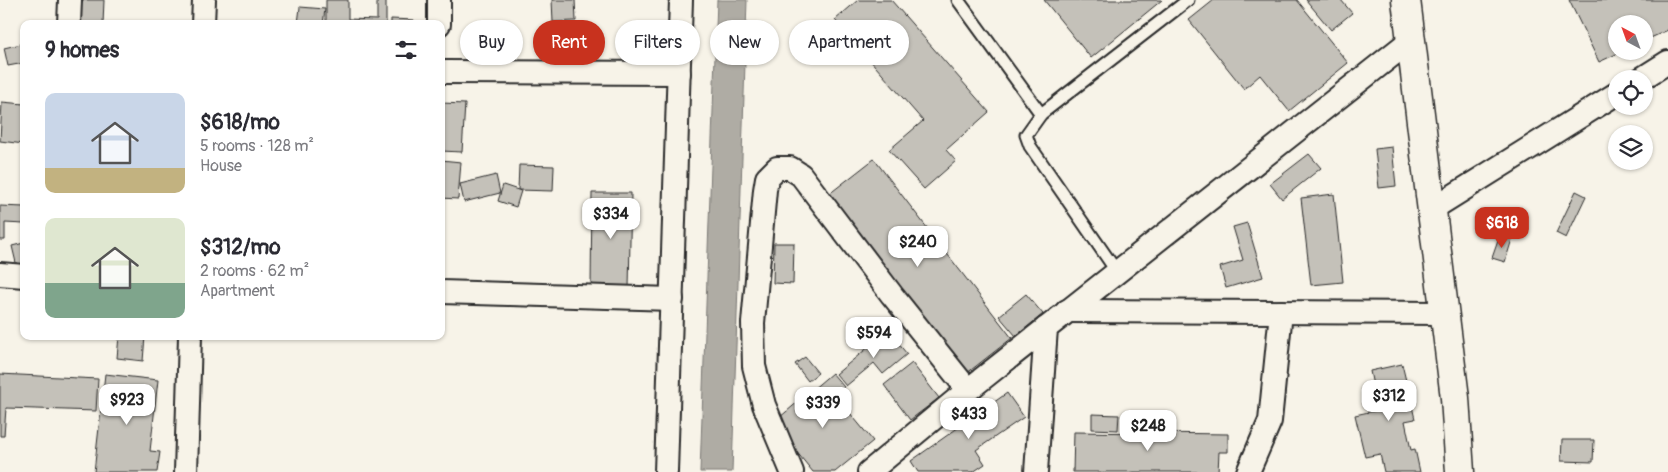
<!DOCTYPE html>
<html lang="en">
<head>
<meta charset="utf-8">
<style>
  :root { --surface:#fff; --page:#f2f2f3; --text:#2b2b33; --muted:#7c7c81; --accent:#c8321e }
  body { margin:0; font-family:Pangolin,sans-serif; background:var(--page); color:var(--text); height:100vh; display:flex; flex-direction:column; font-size:19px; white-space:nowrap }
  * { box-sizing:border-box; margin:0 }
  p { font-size:16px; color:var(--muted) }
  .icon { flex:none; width:28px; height:28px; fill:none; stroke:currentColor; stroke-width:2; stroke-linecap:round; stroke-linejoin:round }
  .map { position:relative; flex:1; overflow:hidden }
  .details { position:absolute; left:20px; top:20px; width:425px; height:320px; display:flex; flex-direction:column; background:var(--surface); border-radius:10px; box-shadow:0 1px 4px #0004 }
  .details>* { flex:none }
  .banner { position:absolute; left:460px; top:20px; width:475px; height:45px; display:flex; gap:10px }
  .needle { width:32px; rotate:319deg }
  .controls { position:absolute; left:1608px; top:15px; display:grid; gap:10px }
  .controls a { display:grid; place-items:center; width:45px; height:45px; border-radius:50%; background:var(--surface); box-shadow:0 1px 4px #0004; font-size:25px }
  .price { position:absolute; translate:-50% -42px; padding:0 11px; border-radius:10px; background:#fff; color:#222; font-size:16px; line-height:32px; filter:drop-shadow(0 1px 2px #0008) }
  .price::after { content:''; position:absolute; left:50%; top:30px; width:15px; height:11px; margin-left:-8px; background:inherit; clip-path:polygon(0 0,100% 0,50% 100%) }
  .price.selected { background:var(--accent); color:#fff }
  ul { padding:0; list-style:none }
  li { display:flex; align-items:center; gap:15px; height:125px; padding:0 25px }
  li span { display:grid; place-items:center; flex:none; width:140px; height:100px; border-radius:10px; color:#555 }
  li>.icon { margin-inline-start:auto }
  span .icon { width:60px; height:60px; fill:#fffc; stroke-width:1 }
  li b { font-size:21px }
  h2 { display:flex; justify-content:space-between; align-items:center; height:60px; padding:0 25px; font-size:21px }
  .chip { padding:0 18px; border-radius:22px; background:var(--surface); box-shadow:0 1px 4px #0004; font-size:18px; line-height:45px }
  .chip.selected { background:var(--accent); color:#fff }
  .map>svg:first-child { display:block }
  .water { fill:#afaca4; stroke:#7a7874 }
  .building { fill:#c4c1b9; stroke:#2b2b2b }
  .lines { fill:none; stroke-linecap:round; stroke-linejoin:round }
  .lane-casing { stroke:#2b2b2b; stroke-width:15 }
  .street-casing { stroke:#2b2b2b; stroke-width:26 }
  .secondary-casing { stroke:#2b2b2b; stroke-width:31 }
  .lane { stroke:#f7f3e8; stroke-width:11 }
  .street { stroke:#f7f3e8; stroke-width:22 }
  .secondary { stroke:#f7f3e8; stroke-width:28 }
</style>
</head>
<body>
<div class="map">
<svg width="1668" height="472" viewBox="0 0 1668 472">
  <rect width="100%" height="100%" fill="#f7f3e8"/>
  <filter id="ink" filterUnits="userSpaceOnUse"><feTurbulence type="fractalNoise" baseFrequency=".02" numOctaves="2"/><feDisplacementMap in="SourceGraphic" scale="10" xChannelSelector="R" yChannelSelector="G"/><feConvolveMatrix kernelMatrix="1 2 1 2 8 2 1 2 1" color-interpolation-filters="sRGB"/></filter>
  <g filter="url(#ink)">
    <path class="water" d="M717 0H747L732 472H700Z"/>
    <g class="building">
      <path d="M81 0H104L103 24H80Z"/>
      <path d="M326 0H348V19L377 20V0H386V24H326Z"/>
      <path d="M552 0H575L576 21 553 22Z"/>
      <path d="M858 0H891L989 112 946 150 956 161 924 189 889 150 923 121 835 20Z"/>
      <path d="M1044 0H1162L1091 58Z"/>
      <path d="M1214 0H1297L1348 63 1289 111 1260 75 1244 89 1189 20Z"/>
      <path d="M1306 0H1341L1352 13 1331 30Z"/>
      <path d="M1569 0H1668V30L1644 41V24H1616V51H1623L1599 62Z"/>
      <path d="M300 7 325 9 323 24H298Z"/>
      <path d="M391 19 414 20V24H391Z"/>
      <path d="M21 44 24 63 8 66 4 48Z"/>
      <path d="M2 102 24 104V144L0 141Z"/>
      <path d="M441 103 465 104 462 152 441 151Z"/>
      <path d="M1392 147 1396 186 1379 188 1375 149Z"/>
      <path d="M1309 154 1321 168 1282 199 1270 184Z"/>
      <path d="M874 159 1012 338 962 377 824 198Z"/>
      <path d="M441 160 461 162 458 199 441 198Z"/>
      <path d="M519 165 554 166 553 191 518 190Z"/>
      <path d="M496 175 500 193 464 202 460 184Z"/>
      <path d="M503 185 521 191 516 207 498 201Z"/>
      <path d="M1576 191 1586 196 1566 238 1556 233Z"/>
      <path d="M592 193H631L629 288H591Z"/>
      <path d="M1334 194 1343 282 1311 285 1301 198Z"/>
      <path d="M0 206 24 207V224L5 223V240H0Z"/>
      <path d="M1247 223 1263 277 1226 288 1220 267 1243 260 1233 227Z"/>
      <path d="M1500 235 1512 239 1505 262 1492 258Z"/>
      <path d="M24 243V266L17 267 12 246Z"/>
      <path d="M774 243H794L793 284 773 283Z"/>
      <path d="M1026 294 1043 314 1016 336 999 316Z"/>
      <path d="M888 331 907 354 883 374 874 363 846 386 836 374Z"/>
      <path d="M119 336H145L143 361 117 358Z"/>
      <path d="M805 357 818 373 808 381 795 364Z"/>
      <path d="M912 363 939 398 910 420 884 385Z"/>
      <path d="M1402 364 1415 419 1405 421 1411 450 1415 449 1420 472H1384L1380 454 1365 457 1355 415 1378 410 1370 371Z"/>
      <path d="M832 373 844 387 835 395 873 441 835 472H813L773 423Z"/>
      <path d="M0 374 98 379 96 411 6 408 4 436H0Z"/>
      <path d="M105 374 158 380 150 451 160 452 157 472H94Z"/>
      <path d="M1007 393 1024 417 976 450 985 464 973 472H918L911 461Z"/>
      <path d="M1092 414 1119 415 1118 430 1092 429Z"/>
      <path d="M1074 432 1228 434V452H1219L1218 472H1073Z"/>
      <path d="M1562 440H1594L1593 462 1561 461Z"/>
    </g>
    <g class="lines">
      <defs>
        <g id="lane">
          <path d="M958 0 1041 114"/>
          <path d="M1117 272 1030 146 1026 135 1041 114 1188 0"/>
        </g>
        <g id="street">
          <path d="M69 24 70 0"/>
          <path d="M203 24 204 0"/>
          <path d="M439 24V0"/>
          <path d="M441 72 679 73"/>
          <path d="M1641 79 1668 62"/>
          <path d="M1432 209 1616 94"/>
          <path d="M0 274 24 276"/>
          <path d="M441 292 672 299"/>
          <path d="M1067 311 1445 313"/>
          <path d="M186 472 190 336"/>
          <path d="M666 472 681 0"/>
          <path d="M792 472 764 405 754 366 753 323 765 190 767 178 777 168H790L801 175 892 295 968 390"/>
          <path d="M869 472 968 390 1411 40"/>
          <path d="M1036 472 1046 328"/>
          <path d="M1248 472 1270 421 1281 312"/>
        </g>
        <path id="secondary" d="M1406 0 1455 398 1460 472"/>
      </defs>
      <use href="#lane" class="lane-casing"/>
      <use href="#street" class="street-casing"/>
      <use href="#secondary" class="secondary-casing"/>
      <use href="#lane" class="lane"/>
      <use href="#street" class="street"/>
      <use href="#secondary" class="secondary"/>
    </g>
  </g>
</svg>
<div class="controls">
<a><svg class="needle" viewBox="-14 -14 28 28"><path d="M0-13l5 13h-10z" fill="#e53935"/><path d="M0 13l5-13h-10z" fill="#7c7c81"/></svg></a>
<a><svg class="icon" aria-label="locate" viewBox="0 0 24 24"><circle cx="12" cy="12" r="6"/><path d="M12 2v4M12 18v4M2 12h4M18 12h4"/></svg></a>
<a><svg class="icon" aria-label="layers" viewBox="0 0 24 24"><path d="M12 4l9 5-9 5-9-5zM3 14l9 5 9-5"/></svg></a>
</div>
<b class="price" style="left:611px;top:240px">$334</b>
<b class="price selected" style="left:1502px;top:249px">$618</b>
<b class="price" style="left:918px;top:268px">$240</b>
<b class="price" style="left:874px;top:359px">$594</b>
<b class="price" style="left:1389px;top:422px">$312</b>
<b class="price" style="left:127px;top:426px">$923</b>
<b class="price" style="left:823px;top:429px">$339</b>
<b class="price" style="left:969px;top:440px">$433</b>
<b class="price" style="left:1148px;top:452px">$248</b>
<div class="banner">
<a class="chip">Buy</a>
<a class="chip selected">Rent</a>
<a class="chip">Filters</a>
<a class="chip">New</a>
<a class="chip">Apartment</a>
</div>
<section class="details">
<h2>9 homes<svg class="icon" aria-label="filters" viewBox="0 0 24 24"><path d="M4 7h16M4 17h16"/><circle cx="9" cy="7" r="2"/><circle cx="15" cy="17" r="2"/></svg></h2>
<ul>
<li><span style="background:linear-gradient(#c9d6e8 75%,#c2b280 0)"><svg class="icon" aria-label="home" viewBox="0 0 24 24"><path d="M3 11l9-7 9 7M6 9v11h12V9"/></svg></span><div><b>$618/mo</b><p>5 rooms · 128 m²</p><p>House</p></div></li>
<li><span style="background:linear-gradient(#dfe7d0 65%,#7fa58c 0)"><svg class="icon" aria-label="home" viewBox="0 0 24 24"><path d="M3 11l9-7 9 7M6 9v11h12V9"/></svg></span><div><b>$312/mo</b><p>2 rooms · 62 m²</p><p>Apartment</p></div></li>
</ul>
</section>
</div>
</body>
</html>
